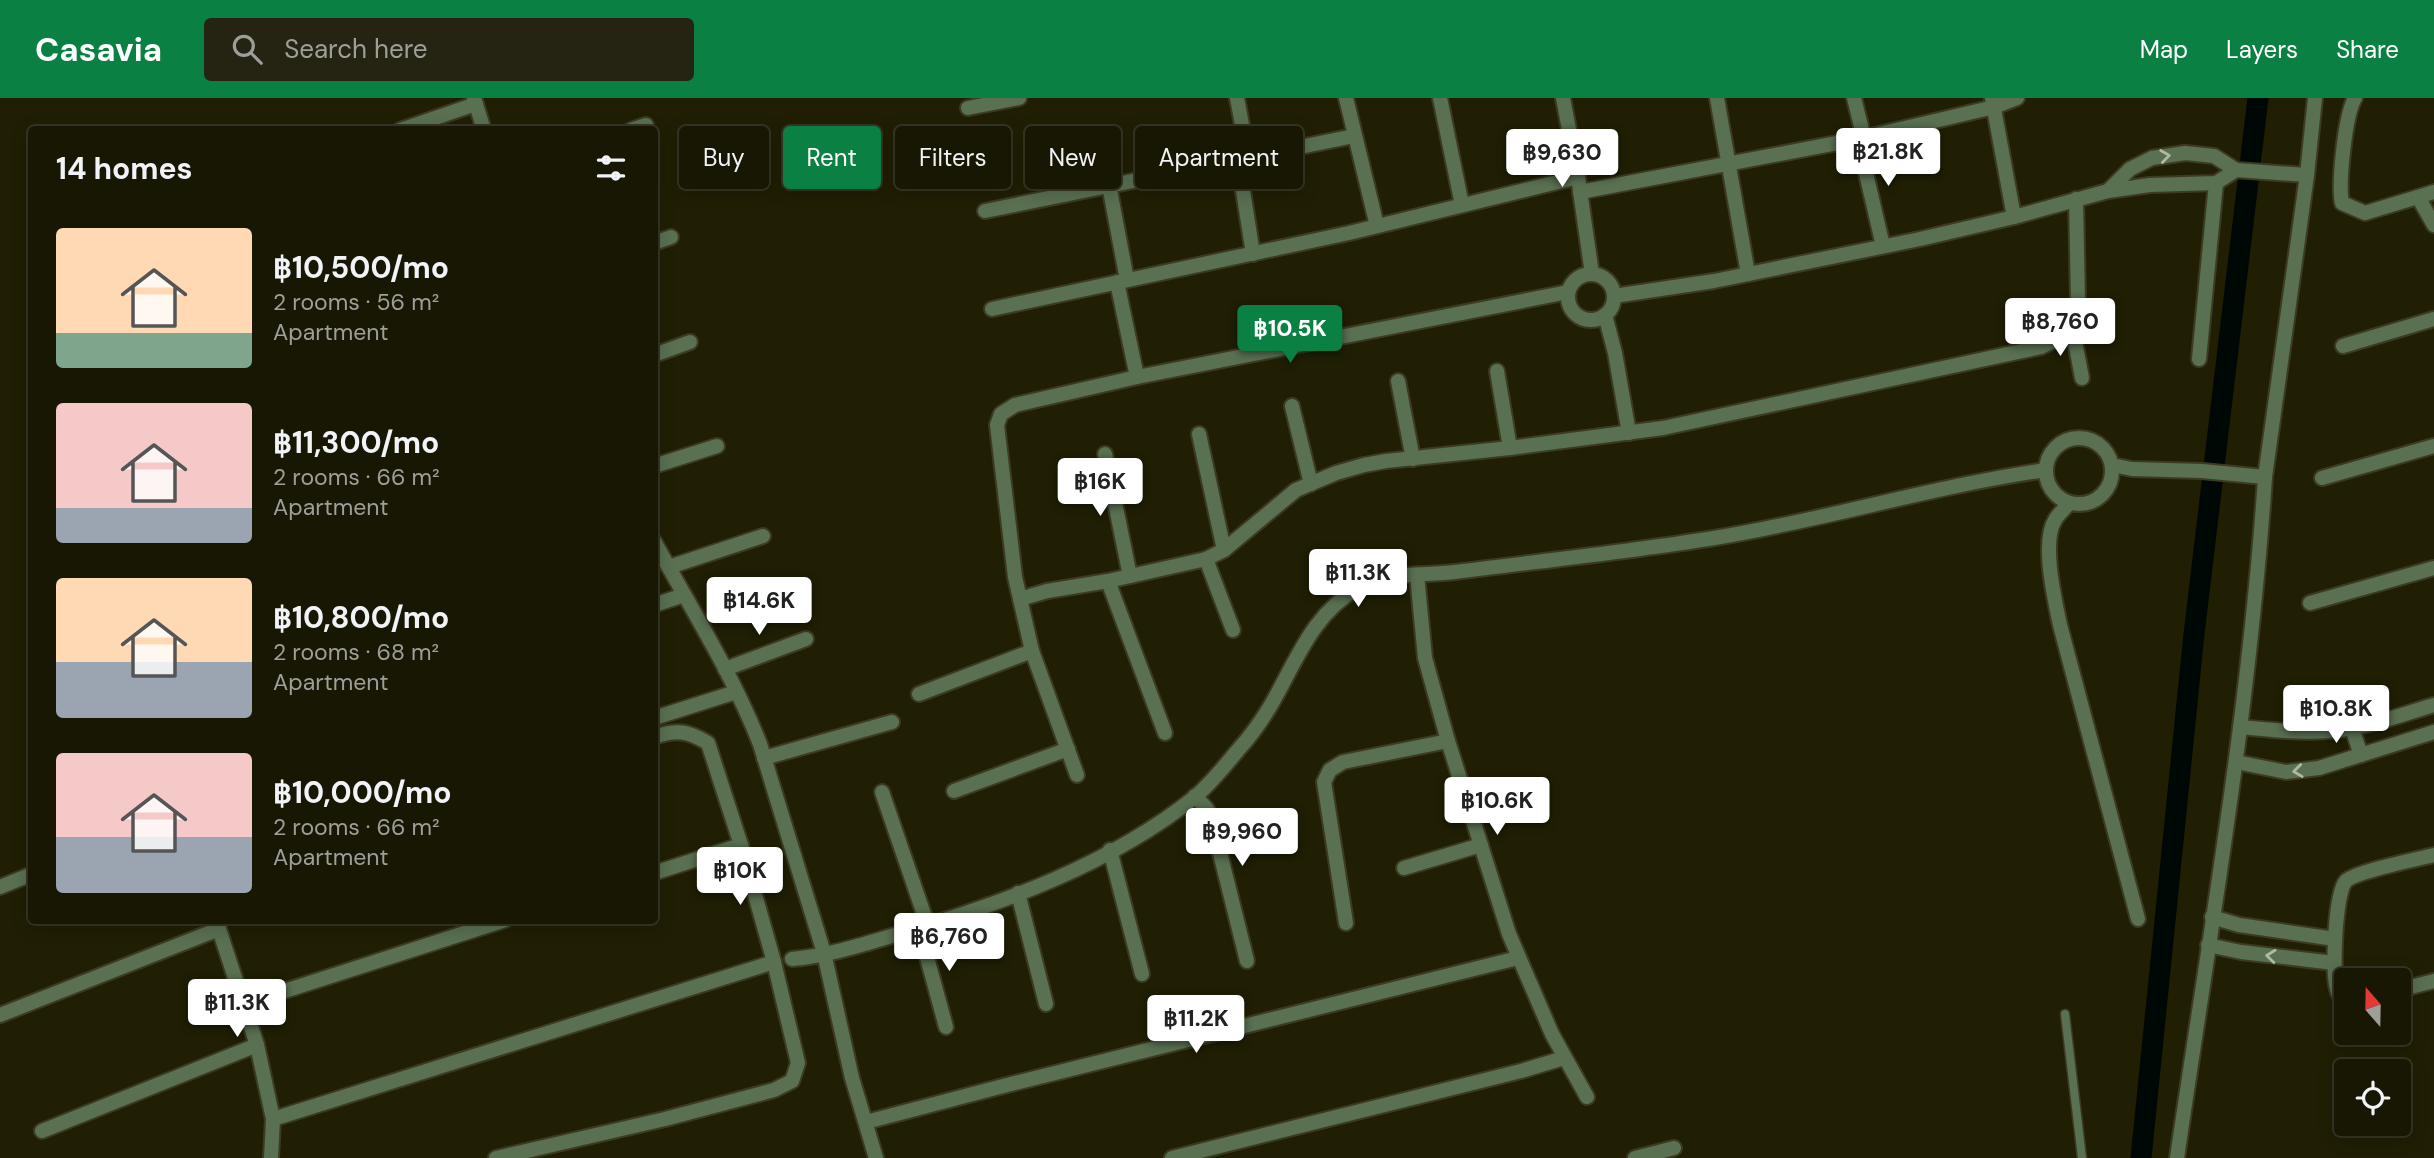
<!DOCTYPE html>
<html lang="en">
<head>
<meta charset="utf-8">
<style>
  :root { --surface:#181703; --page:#252412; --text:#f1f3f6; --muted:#9f9f9a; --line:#363625; --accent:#0b8043 }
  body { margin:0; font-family:"DM Sans",sans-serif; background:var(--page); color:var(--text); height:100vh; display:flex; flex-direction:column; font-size:26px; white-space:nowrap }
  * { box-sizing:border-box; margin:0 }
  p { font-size:23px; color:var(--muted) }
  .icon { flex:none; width:38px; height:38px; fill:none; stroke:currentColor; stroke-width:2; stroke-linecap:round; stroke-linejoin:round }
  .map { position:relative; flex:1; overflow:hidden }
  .sheet { position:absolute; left:28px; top:28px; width:630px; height:798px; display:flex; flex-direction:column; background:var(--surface); border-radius:7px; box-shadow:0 4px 18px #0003,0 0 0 2px var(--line) }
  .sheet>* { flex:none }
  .top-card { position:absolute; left:679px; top:28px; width:665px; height:63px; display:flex; gap:14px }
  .needle { width:46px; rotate:340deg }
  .buttons { position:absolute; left:2334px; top:870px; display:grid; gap:14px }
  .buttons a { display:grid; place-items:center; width:77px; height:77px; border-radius:7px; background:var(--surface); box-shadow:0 4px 18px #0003,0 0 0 2px var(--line); font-size:35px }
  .price { position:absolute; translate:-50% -60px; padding:0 16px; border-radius:7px; background:#fff; color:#222; font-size:23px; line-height:46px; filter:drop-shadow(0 2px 4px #0008) }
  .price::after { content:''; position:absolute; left:50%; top:42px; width:21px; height:16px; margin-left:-10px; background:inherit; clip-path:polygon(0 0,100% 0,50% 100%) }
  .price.active { background:var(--accent); color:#fff }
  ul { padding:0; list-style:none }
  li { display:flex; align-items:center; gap:21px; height:175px; padding:0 28px }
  li span { display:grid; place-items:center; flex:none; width:196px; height:140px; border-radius:7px; color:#555 }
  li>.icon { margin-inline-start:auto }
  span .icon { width:84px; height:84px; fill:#fffc; stroke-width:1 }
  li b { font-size:30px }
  h2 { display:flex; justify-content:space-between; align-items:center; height:84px; padding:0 28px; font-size:30px }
  .tag { padding:0 24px; border-radius:7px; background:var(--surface); box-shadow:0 4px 18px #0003,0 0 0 2px var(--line); font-size:24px; line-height:63px }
  .tag.active { background:var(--accent); color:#fff }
  header { display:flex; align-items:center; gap:42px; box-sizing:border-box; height:98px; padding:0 35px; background:var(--accent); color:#fff }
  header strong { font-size:33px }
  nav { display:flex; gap:38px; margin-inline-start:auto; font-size:24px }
  .search { width:490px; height:63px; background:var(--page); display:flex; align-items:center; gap:18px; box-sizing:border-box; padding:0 24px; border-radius:7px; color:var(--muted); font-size:26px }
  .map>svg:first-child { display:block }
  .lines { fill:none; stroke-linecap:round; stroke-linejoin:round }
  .canal { stroke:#000805; stroke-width:21 }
  .service-casing { stroke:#3c3b22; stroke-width:11 }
  .minor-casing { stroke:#3c3b22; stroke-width:18 }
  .tertiary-casing { stroke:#3c3b22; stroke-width:18 }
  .service { stroke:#597051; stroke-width:8 }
  .minor { stroke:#597051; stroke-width:14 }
  .tertiary { stroke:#597051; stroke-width:14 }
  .oneway { stroke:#b0b9a3 }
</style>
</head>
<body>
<header>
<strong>Casavia</strong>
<div class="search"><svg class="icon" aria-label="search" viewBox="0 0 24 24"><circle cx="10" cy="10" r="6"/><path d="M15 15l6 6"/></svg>Search here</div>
<nav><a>Map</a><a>Layers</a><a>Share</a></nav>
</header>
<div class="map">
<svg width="2434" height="1060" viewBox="0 0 2434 1060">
  <rect width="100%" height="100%" fill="#201f04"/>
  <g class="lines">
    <path class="canal" d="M2141 1060 2194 536 2258 0"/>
    <defs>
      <path id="service" d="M2065 916 2082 1060"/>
      <g id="minor">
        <path d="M474 0 484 32"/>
        <path d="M1237 0 1248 59"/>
        <path d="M1346 0 1377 128"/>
        <path d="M1440 0 1462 107"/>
        <path d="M1563 0 1578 79 1592 176"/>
        <path d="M1717 0 1748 176"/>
        <path d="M1854 0 1864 40"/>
        <path d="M1992 0 2014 119"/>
        <path d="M2355 0C2345 17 2338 86 2342 105L2365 115 2434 94"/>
        <path d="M968 10 1019 0"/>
        <path d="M400 32 476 6"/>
        <path d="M631 32 646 27"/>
        <path d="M1858 41 1883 148"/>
        <path d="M1238 61 1253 156"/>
        <path d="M1109 87 1127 182"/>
        <path d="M2108 93 2130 71 2152 60 2185 55 2214 58 2236 72 2307 77"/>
        <path d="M1580 94 1858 41 1994 9 2017 0"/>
        <path d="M2418 99 2434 127"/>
        <path d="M985 113 1354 38"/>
        <path d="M654 145 671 139"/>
        <circle cx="1591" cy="199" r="23"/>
        <path d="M1117 184 1137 279"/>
        <path d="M1614 198 1714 183 1920 141 2014 119 2108 93 2150 87 2216 85 2236 72"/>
        <path d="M992 211 1349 135 1578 79"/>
        <path d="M1605 217 1615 255 1629 335"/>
        <path d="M2073 233 2082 280"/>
        <path d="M2343 248 2434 221"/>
        <path d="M654 257 690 244"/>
        <path d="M2199 261 2216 85"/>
        <path d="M1497 273 1510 350"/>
        <path d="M1398 283 1413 361"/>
        <path d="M1292 308 1311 386"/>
        <path d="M1199 336 1224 452"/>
        <circle cx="2079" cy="373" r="33"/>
        <path d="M1105 356 1130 478"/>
        <path d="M2112 367 2132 371 2202 373 2265 379"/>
        <path d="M654 368 717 348"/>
        <path d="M2322 380 2434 348"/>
        <path d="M2069 405C2065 411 2058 416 2055 422 2041 444 2055 503 2060 527L2138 821"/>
        <path d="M654 443C691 510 732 575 760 646L824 855 852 980 876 1060"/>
        <path d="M1206 461 1233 532"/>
        <path d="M669 469 763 438"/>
        <path d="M1417 477 1425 560 1448 643 1509 836 1552 936 1587 999"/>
        <path d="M1108 483 1165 635"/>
        <path d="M1020 501 1047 493 1108 483 1206 461 1224 452 1296 392 1336 375 1364 367 1386 363 1510 350 1663 330 2041 249 2073 233 2078 203 2076 101"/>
        <path d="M2310 505 2434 470"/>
        <path d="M654 507 684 497"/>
        <path d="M725 571 806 541"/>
        <path d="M919 596 1032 553"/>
        <path d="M654 620 736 594"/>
        <path d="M2240 629C2270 632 2298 635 2328 633 2364 631 2400 617 2434 607"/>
        <path d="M2352 630 2361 657"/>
        <path d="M764 660 892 624"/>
        <path d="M2236 664 2286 674 2319 670 2434 634"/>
        <path d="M1077 677 1032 553 1015 479 997 327 1001 316 1015 307 1137 279 1568 194"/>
        <path d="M954 693 1068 651"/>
        <path d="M882 694 928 828"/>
        <path d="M1195 698 1207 711 1212 723 1247 863"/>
        <path d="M1110 752 1142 876"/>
        <path d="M1404 770 1481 747"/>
        <path d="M654 775 741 747"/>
        <path d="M0 789 32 776"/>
        <path d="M1018 795 1046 906"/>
        <path d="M2212 819 2239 827 2335 841"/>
        <path d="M216 822 257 947 273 1021 271 1060"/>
        <path d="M1346 825 1324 684 1330 672 1343 664 1448 643"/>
        <path d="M919 830 946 929"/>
        <path d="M2208 847 2241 854 2334 865"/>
        <path d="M792 861C829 858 867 845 902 835 1004 805 1111 766 1195 699 1210 686 1225 668 1238 652 1250 639 1262 622 1271 607 1296 564 1312 516 1358 490 1388 473 1422 478 1455 474 1541 463 1628 454 1714 440 1826 422 1933 388 2046 372"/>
        <path d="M2399 892 2434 883"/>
        <path d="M2347 903C2341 900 2338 897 2337 891 2332 874 2335 794 2346 783 2355 774 2417 761 2434 757"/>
        <path d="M244 906 505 822"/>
        <path d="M0 917 219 831"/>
        <path d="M273 1021 774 864"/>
        <path d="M866 1024 1007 987 1518 860"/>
        <path d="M42 1033 257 947"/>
        <path d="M496 1060 665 1021 774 992 792 983 798 965 774 864 741 747 708 645C688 633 677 631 654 639"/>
        <path d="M1172 1060 1521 973 1564 960"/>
        <path d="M1635 1060 1674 1050"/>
      </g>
      <path id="tertiary" d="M2177 1060C2210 834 2250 608 2265 379L2307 77 2315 0"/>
    </defs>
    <use href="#service" class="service-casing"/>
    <use href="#minor" class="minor-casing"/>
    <use href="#tertiary" class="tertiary-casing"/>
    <use href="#service" class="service"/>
    <use href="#minor" class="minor"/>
    <use href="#tertiary" class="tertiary"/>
  </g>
  <defs><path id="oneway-chevron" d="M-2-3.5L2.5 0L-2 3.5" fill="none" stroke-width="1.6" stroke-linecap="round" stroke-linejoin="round" transform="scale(1.75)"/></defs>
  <g class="oneway">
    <use href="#oneway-chevron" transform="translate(2165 58) rotate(-8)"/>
    <use href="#oneway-chevron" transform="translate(2298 673) rotate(173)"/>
    <use href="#oneway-chevron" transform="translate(2271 858) rotate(-174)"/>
  </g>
</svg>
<div class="buttons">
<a><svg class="needle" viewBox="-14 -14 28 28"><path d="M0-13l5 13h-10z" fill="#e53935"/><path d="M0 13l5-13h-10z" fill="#9f9f9a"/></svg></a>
<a><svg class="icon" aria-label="locate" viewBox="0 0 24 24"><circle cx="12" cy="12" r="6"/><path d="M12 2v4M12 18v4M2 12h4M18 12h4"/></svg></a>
</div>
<b class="price" style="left:1888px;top:90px">฿21.8K</b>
<b class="price" style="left:1562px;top:91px">฿9,630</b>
<b class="price" style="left:2060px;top:260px">฿8,760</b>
<b class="price active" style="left:1290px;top:267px">฿10.5K</b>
<b class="price" style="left:1100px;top:420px">฿16K</b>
<b class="price" style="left:1358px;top:511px">฿11.3K</b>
<b class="price" style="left:759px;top:539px">฿14.6K</b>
<b class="price" style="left:2336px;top:647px">฿10.8K</b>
<b class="price" style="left:1497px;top:739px">฿10.6K</b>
<b class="price" style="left:1242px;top:770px">฿9,960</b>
<b class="price" style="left:740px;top:809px">฿10K</b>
<b class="price" style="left:949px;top:875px">฿6,760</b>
<b class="price" style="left:237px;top:941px">฿11.3K</b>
<b class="price" style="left:1196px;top:957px">฿11.2K</b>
<div class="top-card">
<a class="tag">Buy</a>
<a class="tag active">Rent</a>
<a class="tag">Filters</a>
<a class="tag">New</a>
<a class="tag">Apartment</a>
</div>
<section class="sheet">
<h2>14 homes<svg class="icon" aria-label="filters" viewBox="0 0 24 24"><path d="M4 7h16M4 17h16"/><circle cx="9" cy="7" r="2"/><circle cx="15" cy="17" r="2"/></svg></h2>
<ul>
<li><span style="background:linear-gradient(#ffd9b3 75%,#7fa58c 0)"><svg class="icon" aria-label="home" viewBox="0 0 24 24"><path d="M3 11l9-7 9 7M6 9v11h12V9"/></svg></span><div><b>฿10,500/mo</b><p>2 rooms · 56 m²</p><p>Apartment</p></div></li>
<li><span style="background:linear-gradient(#f6c9c9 75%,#9aa5b1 0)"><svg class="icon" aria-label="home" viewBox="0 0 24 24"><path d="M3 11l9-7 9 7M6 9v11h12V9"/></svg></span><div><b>฿11,300/mo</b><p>2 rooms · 66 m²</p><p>Apartment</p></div></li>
<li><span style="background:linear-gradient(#ffd9b3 60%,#9aa5b1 0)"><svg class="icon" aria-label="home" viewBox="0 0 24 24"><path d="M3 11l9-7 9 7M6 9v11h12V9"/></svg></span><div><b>฿10,800/mo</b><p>2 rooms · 68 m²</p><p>Apartment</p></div></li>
<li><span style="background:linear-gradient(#f6c9c9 60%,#9aa5b1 0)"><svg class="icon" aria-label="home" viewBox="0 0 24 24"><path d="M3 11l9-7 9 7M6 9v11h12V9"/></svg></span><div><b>฿10,000/mo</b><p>2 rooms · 66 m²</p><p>Apartment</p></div></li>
</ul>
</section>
</div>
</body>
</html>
